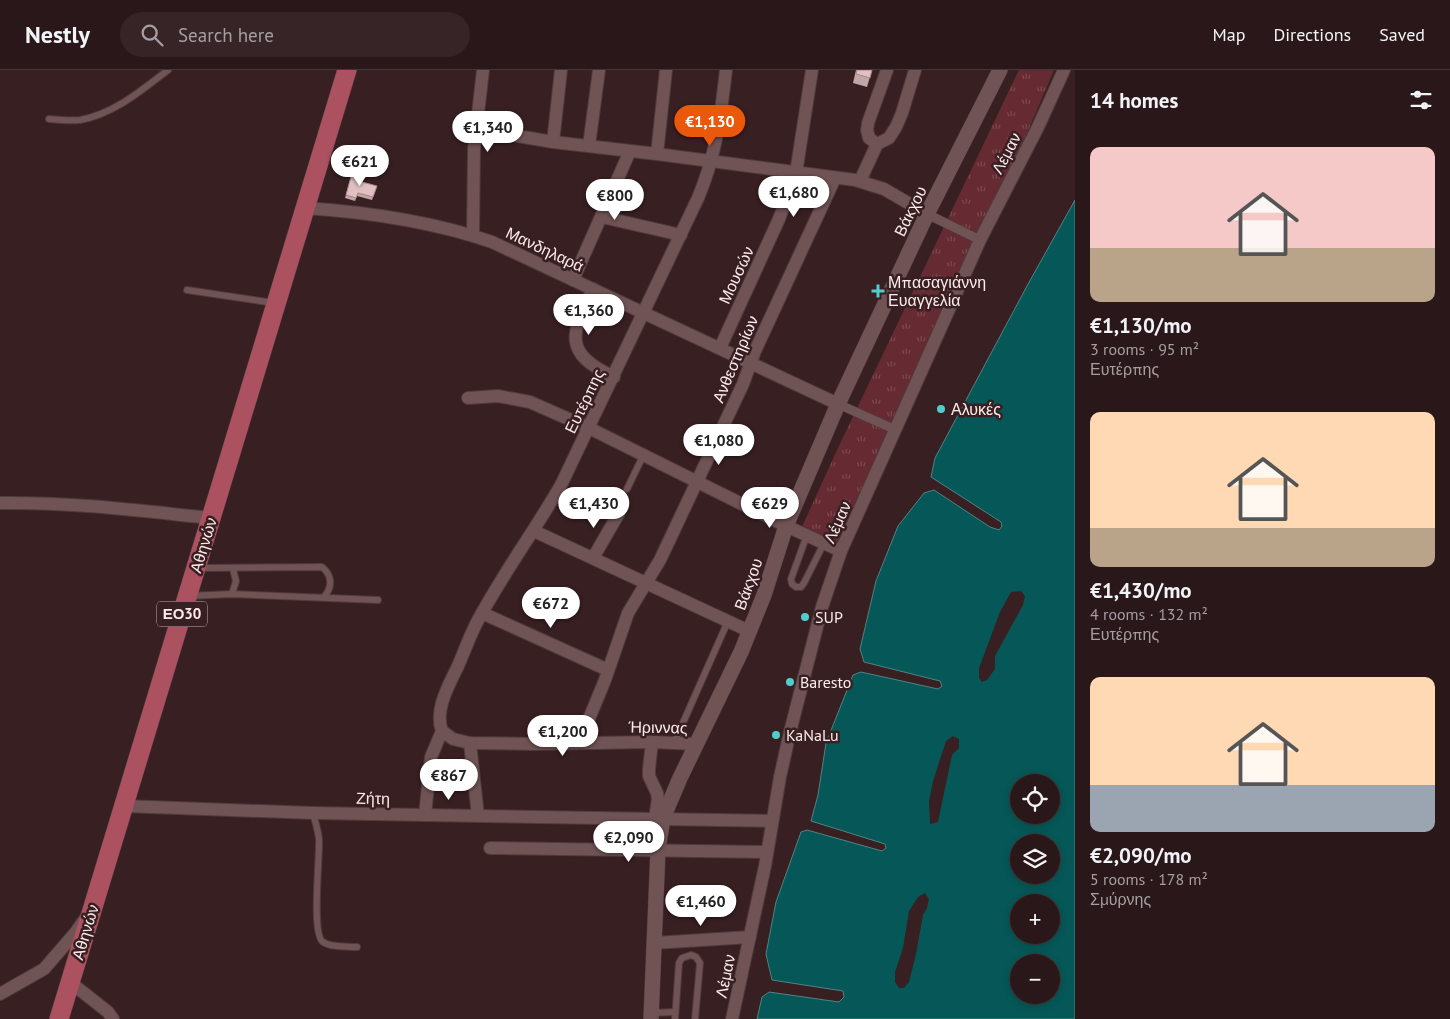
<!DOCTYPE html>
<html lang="en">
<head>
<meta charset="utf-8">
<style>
  :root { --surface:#2a171a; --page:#362427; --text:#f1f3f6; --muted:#a59fa2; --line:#463639; --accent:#ea580c }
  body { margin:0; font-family:"PT Sans",sans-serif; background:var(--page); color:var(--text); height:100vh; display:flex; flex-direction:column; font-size:19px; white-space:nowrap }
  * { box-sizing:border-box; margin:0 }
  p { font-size:16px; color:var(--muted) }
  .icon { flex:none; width:28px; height:28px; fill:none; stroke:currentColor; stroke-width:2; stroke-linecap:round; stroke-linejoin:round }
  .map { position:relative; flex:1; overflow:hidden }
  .drawer { display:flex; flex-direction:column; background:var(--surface); width:375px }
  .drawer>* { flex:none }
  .tools { position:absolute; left:1010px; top:704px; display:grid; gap:10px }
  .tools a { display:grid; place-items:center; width:50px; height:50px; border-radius:50%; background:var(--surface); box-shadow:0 2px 8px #0003,0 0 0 1px var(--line); font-size:25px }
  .price { position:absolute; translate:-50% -42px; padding:0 11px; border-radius:18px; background:#fff; color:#222; font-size:16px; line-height:32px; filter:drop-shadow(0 1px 2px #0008) }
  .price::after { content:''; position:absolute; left:50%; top:30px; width:15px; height:11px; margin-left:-8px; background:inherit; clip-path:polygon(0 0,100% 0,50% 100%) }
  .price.on { background:var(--accent); color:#fff }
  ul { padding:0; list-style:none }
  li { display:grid; align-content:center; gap:10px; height:265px; padding:0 15px }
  li span { display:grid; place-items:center; height:155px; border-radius:10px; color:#555 }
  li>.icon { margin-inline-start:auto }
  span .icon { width:90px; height:90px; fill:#fffc; stroke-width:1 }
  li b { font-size:21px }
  h2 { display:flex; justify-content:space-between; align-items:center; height:60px; padding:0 15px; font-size:21px }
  header { display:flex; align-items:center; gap:30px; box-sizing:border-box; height:70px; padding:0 25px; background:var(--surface); border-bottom:1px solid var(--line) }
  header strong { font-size:24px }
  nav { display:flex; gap:28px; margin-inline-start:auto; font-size:18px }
  .search { width:350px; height:45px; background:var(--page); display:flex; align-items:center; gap:12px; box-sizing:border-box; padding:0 18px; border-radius:28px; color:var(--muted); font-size:19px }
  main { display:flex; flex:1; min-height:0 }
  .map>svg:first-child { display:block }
  .grass { fill:url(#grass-tufts) }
  .water { fill:#055857; stroke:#4f8484; fill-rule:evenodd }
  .pier { fill:#381f22 }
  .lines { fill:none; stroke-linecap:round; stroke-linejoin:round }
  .service-casing { stroke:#4f3a3c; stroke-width:8 }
  .pedestrian-casing { stroke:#4f3a3c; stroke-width:10 }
  .minor-casing { stroke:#4f3a3c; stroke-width:14 }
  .tertiary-casing { stroke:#4f3a3c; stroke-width:16 }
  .primary-casing { stroke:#4f3a3c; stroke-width:20 }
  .service { stroke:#705355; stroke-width:6 }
  .pedestrian { stroke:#705355; stroke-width:9 }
  .minor { stroke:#705355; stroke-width:12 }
  .tertiary { stroke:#705355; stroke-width:15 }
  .primary { stroke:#ab515f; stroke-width:19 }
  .wall { fill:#c2a5a7 }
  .building { fill:#e2c0c2; stroke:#9e8688 }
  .poi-dot { fill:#53cdcb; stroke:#381f22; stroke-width:2 }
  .labels { text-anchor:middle; stroke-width:5; stroke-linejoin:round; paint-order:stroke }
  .shield { fill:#381f22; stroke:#c2aeaf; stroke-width:1 }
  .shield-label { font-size:15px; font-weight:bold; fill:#fdebec }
  .street-label { font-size:16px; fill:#fdebec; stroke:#381f22 }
  .poi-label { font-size:16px; fill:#fdebec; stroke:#381f22; text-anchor:start }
</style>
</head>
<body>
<header>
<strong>Nestly</strong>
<div class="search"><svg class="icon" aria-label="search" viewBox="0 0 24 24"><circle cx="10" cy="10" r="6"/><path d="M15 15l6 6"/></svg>Search here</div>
<nav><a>Map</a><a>Directions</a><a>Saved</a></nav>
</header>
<main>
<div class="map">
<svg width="1075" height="949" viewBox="0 0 1075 949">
  <defs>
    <pattern id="grass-tufts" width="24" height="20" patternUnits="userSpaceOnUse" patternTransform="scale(1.25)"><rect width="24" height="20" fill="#662a32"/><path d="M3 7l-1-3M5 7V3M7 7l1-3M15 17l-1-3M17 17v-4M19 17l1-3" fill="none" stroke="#7d4950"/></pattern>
  </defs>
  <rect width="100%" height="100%" fill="#381f22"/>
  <path class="grass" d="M1019 0H1054L1025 68 971 179 839 477 801 459 837 380Z"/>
  <path class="water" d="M1075 130V949H757L762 927 769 922 839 932 844 927 843 921 772 910 766 884 776 832 801 762 807 760 882 781 886 778 885 774 811 751 818 725 826 673 853 605 861 602 938 619 942 616 940 611 864 592 860 579 876 511 898 456 924 423 934 420 990 457 999 460 1002 456 1001 452 931 407 935 388 1027 216ZM1019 712H1051V745H1019ZM1019 772H1051V805H1019ZM1019 832H1051V865H1019ZM1019 892H1051V925H1019Z"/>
  <g class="pier">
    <path d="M1021 521 1025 526 1023 535 995 586V599L987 610 982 612 979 608V598L1000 542 1011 522Z"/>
    <path d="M953 666 959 669V678L952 685 938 752 930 754 929 731 933 711 946 671Z"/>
    <path d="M925 823 929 829 927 838 923 845 916 884 909 912 904 918H899L895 912V902L903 878 909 841 918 827Z"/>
  </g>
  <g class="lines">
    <defs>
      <g id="service">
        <path d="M49 49C59 50 70 51 80 50 114 44 142 20 168 0"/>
        <path d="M187 220 274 233"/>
        <path d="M627 419 643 386"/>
        <path d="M807 465 791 509 792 514 796 517H801L804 513 824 473"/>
        <path d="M199 498 322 497C332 505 333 517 324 527"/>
        <path d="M232 524 236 511 233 499"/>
        <path d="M189 526 232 524 378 530"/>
        <path d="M674 673 728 551"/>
        <path d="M313 743C315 751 318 760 319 769 320 787 311 864 323 872 332 878 347 876 357 877"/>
        <path d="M651 943 675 942"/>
        <path d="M675 949 679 893 682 888 691 885 696 887 700 893 695 949"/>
      </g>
      <g id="pedestrian">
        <path d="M927 144 980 170"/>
        <path d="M838 334 896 360"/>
      </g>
      <g id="minor">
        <path d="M476 59 553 72 657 84 855 110 884 119 927 144"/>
        <path d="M553 72 561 0"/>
        <path d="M877 74 869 68 867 60 868 53 887 0"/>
        <path d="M589 76 599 0"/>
        <path d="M657 84 666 0"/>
        <path d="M860 111 877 74 889 68 896 57 902 43 915 0"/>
        <path d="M305 138C366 142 434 152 492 172L838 334"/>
        <path d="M602 147 681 165"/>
        <path d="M473 165 474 79 483 0"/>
        <path d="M573 210 630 81"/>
        <path d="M593 219C571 263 562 283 614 307"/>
        <path d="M720 278 779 149 796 103 812 0"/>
        <path d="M468 328 498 326 530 332 589 358 786 456 841 481"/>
        <path d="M0 433C71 432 141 441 211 448"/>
        <path d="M534 461 749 561"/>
        <path d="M593 488 619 443"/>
        <path d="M482 543 608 600"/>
        <path d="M442 661C434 640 449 615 458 596 464 582 469 568 476 554 501 506 534 462 561 415L698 128C716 86 721 44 726 0"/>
        <path d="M442 661 453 669 470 673 535 674 652 672 697 674"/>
        <path d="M652 672 649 699V706L657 723 658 729 655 748"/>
        <path d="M470 673 478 746"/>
        <path d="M579 673 605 610 628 543 660 490 743 314 755 281 835 108"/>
        <path d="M124 736 313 743 772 751"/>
        <path d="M425 745 431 687 442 661"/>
        <path d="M490 778 767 782"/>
        <path d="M654 873 750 867"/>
        <path d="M70 912 108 942 113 949"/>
        <path d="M0 924 44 899 76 862 85 849"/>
        <path d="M732 949 765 796 780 707 790 662 822 537 841 481 980 170 1038 57 1064 0"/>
      </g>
      <path id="tertiary" d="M651 949 658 780 663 748 680 708 741 582 764 525 786 456 838 334 927 144 1000 0"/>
      <path id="primary" d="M59 949 347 0"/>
    </defs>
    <use href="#service" class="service-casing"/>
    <use href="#pedestrian" class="pedestrian-casing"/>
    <use href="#minor" class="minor-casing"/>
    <use href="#tertiary" class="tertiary-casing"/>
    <use href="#primary" class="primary-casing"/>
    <use href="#service" class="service"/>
    <use href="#pedestrian" class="pedestrian"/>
    <use href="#minor" class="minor"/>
    <use href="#tertiary" class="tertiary"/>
    <use href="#primary" class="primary"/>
  </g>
  <g class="wall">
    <path d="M856 0H872L867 17 853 13Z"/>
    <path d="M352 103 362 112 377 116 372 130 357 126 355 131 345 128Z"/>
  </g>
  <g class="building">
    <path d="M857 0H872L870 8 856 4Z"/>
    <path d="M352 103 363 106 362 112 377 116 373 127 358 123 356 128 346 125Z"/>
  </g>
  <g class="poi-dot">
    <path d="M875.5 213.5h5v5h5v5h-5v5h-5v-5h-5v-5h5z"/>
    <circle cx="941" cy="339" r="5"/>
    <circle cx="805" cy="547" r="5"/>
    <circle cx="790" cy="612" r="5"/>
    <circle cx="776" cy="665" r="5"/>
  </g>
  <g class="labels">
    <rect class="shield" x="157" y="531.5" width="50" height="25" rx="4"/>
    <g class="shield-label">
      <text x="182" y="549">ΕΟ30</text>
    </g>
    <g class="street-label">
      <text transform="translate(1006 83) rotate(-62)" y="6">Λέμαν</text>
      <text transform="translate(910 141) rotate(-64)" y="6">Βάκχου</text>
      <text transform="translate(545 179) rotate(25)" y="6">Μανδηλαρά</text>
      <text transform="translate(736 205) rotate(-65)" y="6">Μουσών</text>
      <text transform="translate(735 289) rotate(-67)" y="6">Ανθεστηρίων</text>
      <text transform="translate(584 331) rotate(-64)" y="6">Ευτέρπης</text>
      <text transform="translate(837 452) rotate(-66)" y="6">Λέμαν</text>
      <text transform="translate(203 475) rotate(-73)" y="6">Αθηνών</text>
      <text transform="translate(748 514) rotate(-70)" y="6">Βάκχου</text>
      <text transform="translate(658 657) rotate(1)" y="6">Ήριννας</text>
      <text transform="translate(373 728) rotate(1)" y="6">Ζήτη</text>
      <text transform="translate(85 862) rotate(-73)" y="6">Αθηνών</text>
      <text transform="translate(725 906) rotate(-78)" y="6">Λέμαν</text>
    </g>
    <g class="poi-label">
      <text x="888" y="218">Μπασαγιάννη<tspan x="888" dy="18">Ευαγγελία</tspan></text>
      <text x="951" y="345">Αλυκές</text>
      <text x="815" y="553">SUP</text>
      <text x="800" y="618">Baresto</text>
      <text x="786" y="671">KaNaLu</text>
    </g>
  </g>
</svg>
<div class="tools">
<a><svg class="icon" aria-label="locate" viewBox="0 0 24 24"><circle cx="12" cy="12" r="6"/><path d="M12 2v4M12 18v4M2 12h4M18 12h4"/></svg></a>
<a><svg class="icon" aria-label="layers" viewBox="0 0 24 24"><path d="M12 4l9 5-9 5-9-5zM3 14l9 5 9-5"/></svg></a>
<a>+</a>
<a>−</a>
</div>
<b class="price on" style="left:710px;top:77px">€1,130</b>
<b class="price" style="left:488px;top:83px">€1,340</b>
<b class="price" style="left:360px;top:117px">€621</b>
<b class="price" style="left:794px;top:148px">€1,680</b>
<b class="price" style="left:615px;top:151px">€800</b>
<b class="price" style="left:589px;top:266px">€1,360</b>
<b class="price" style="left:719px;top:396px">€1,080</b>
<b class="price" style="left:594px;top:459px">€1,430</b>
<b class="price" style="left:770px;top:459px">€629</b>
<b class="price" style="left:551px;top:559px">€672</b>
<b class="price" style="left:563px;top:687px">€1,200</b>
<b class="price" style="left:449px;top:731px">€867</b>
<b class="price" style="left:629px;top:793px">€2,090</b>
<b class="price" style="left:701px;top:857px">€1,460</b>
</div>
<section class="drawer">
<h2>14 homes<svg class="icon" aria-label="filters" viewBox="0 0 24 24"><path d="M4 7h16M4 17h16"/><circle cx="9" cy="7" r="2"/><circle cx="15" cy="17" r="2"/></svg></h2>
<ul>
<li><span style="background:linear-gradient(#f6c9c9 65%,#b9a48a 0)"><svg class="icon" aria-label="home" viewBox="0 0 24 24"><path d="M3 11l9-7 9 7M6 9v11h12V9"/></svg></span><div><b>€1,130/mo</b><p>3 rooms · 95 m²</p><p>Ευτέρπης</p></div></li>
<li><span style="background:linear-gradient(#ffd9b3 75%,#b9a48a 0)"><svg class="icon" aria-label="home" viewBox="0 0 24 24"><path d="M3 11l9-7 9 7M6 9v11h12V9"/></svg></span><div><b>€1,430/mo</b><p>4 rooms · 132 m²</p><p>Ευτέρπης</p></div></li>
<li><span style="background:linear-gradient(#ffd9b3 70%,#9aa5b1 0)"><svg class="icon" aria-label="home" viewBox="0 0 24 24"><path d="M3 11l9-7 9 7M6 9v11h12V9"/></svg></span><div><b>€2,090/mo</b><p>5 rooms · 178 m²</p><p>Σμύρνης</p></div></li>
</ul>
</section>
</main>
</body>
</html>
